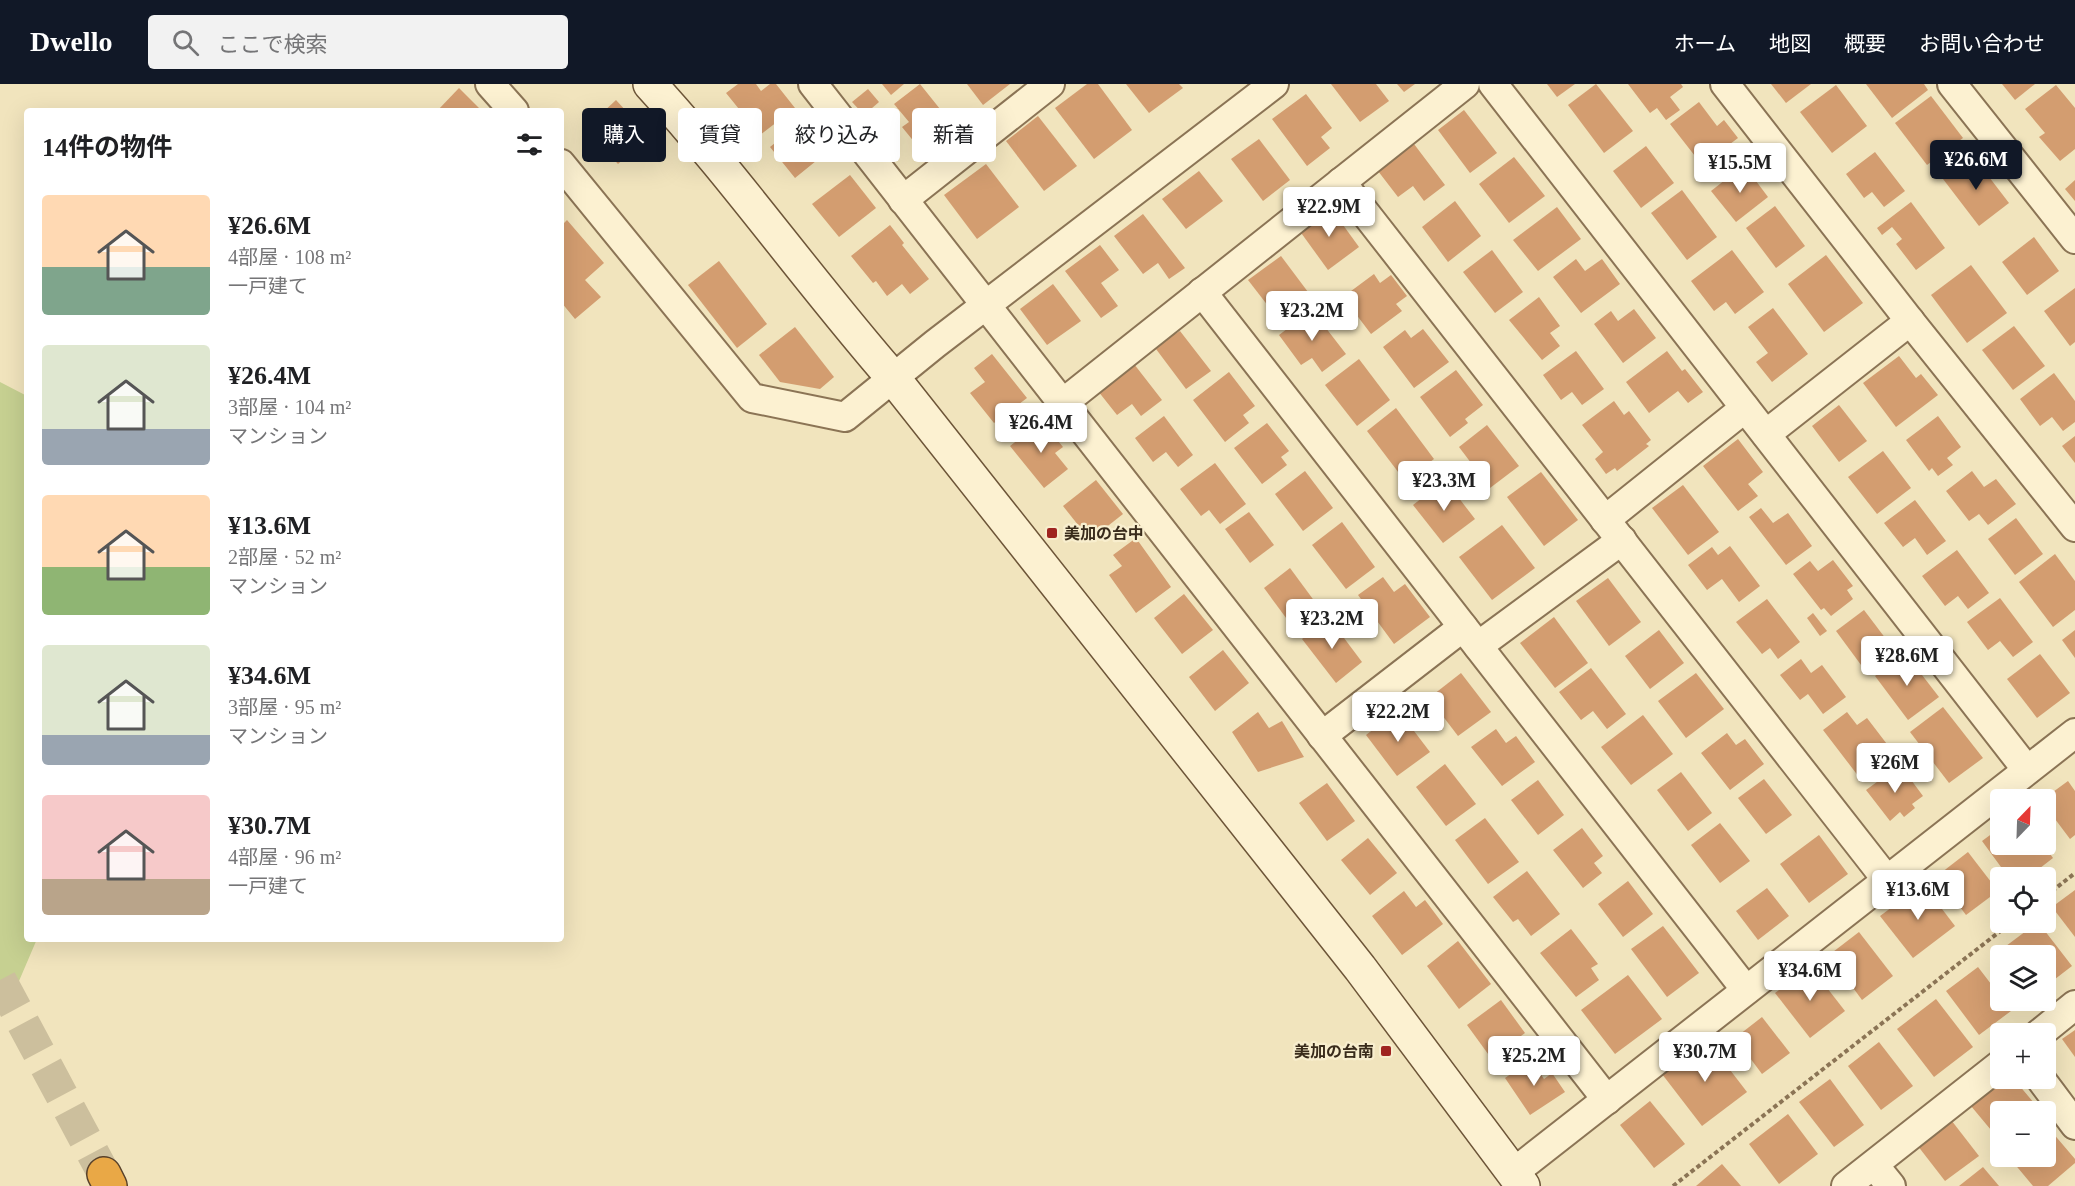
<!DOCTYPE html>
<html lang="ja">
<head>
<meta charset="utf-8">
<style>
  :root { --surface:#fff; --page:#f2f2f2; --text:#202124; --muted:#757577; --accent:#111827 }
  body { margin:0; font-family:"Times New Roman","Noto Sans JP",serif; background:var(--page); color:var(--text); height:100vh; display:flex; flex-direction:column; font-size:22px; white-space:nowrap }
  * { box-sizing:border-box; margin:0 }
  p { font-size:20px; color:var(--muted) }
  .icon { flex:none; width:33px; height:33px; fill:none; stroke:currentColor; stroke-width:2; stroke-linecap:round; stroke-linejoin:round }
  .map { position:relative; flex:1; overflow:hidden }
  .details { position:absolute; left:24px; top:24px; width:540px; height:834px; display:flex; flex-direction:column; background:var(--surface); border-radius:6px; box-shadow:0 6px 24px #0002 }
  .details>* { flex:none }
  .top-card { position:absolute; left:582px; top:24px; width:570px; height:54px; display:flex; gap:12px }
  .needle { width:39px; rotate:23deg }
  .controls { position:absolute; left:1990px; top:705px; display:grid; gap:12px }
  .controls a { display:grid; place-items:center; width:66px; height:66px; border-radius:6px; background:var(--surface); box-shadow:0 6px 24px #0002; font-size:30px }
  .price { position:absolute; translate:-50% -51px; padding:0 14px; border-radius:6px; background:#fff; color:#222; font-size:20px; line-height:39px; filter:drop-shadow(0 2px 3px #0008) }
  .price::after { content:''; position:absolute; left:50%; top:36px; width:18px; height:14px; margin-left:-9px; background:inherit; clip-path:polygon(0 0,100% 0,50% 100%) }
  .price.active { background:var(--accent); color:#fff }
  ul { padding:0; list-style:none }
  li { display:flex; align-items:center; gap:18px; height:150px; padding:0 18px }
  li span { display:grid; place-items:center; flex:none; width:168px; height:120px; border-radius:6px; color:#555 }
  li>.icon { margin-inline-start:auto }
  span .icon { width:72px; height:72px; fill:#fffc; stroke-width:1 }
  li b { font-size:26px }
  h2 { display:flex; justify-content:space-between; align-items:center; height:72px; padding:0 18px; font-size:26px }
  .chip { padding:0 21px; border-radius:6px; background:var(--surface); box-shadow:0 6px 24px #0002; font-size:21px; line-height:54px }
  .chip.active { background:var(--accent); color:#fff }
  header { display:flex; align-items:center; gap:36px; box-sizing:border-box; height:84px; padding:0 30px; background:var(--accent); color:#fff }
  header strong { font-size:28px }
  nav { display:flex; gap:33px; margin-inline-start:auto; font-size:21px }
  .search { width:420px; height:54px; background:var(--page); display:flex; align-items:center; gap:15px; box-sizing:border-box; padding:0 21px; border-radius:6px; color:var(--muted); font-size:22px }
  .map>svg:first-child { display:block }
  .green { fill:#c6d091 }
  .building { fill:#d39d70 }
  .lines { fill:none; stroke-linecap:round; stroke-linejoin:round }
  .highway-tunnel { stroke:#ccbf9d; stroke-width:33; stroke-dasharray:33 16; stroke-linecap:butt }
  .street-casing { stroke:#8b7455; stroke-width:32 }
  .secondary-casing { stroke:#6d5538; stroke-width:36 }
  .highway-casing { stroke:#58412a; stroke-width:36 }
  .path { stroke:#8b7455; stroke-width:4; stroke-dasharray:4.5 3; stroke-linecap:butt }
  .street { stroke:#fcf1d1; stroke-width:28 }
  .secondary { stroke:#fcf1d1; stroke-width:33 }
  .highway { stroke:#e9a846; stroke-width:33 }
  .poi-dot { fill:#9f2420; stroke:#f8eece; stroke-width:2 }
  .labels { text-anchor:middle; stroke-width:4.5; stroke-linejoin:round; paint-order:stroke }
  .poi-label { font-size:16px; font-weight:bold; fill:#392b1b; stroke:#f8eece; text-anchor:start }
</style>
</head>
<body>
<header>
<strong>Dwello</strong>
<div class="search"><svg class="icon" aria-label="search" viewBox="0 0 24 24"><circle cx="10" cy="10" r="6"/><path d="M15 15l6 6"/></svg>ここで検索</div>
<nav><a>ホーム</a><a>地図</a><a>概要</a><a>お問い合わせ</a></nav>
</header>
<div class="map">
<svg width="2075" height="1102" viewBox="0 0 2075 1102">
  <rect width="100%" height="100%" fill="#f1e4bd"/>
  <path class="green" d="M0 298 27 312V855H37L13 911 0 923Z"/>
  <g class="building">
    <path d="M738 0H756L761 7 770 0H776L795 24 760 51 726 9Z"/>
    <path d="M882 0H904L891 11Z"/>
    <path d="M920 0 952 40 920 65 902 43 909 38 894 20Z"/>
    <path d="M967 0H1010L983 21Z"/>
    <path d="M1087 0H1098L1132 46 1094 75 1055 24Z"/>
    <path d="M1126 0H1179L1183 4 1149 29Z"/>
    <path d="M1331 0H1376L1389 17 1360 38Z"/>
    <path d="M1397 0H1415L1404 8Z"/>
    <path d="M1547 0H1575L1557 13Z"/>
    <path d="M1596 0 1633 47 1604 69 1568 21Z"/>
    <path d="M1628 0H1681L1683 3 1670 13 1680 26 1666 36 1657 24 1650 29Z"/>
    <path d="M1771 0H1811L1786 19Z"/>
    <path d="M1866 0H1924L1928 6 1892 34Z"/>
    <path d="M2002 0H2035L2015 16Z"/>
    <path d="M1836 1 1867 42 1832 69 1800 28Z"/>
    <path d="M2056 1 2075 24V65L2060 77 2039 53 2045 49 2025 25Z"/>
    <path d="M459 4 482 27H437Z"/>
    <path d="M868 5 879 18 864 31 852 18Z"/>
    <path d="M1306 10 1332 44 1321 53 1330 64 1307 82 1272 35Z"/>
    <path d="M1931 12 1963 54 1927 81 1895 39Z"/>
    <path d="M616 16 649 52 618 80 585 45Z"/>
    <path d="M1699 18 1717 42 1724 36 1738 54 1702 81 1670 40Z"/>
    <path d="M1464 26 1497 69 1470 89 1438 46Z"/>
    <path d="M1038 32 1077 82 1044 107 1006 57Z"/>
    <path d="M805 35 825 60 812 71 816 77 795 94 770 63Z"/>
    <path d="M1259 55 1290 96 1263 117 1231 75Z"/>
    <path d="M1414 60 1445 101 1424 117 1413 102 1398 113 1378 87Z"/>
    <path d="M1646 62 1674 99 1641 124 1613 87Z"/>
    <path d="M1875 68 1905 107 1884 123 1872 108 1864 114 1846 90Z"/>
    <path d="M1973 72 2009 119 1979 142 1943 95Z"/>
    <path d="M1514 73 1545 112 1509 139 1479 100Z"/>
    <path d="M986 80 1019 123 977 155 944 111Z"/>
    <path d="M1744 81 1768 113 1736 138 1711 107Z"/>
    <path d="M1199 87 1223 117 1186 145 1162 115Z"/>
    <path d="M850 91 876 124 839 153 812 120Z"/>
    <path d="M2075 96V117L2065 105Z"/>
    <path d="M1682 106 1717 153 1687 176 1651 129Z"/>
    <path d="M1455 117 1481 152 1448 178 1422 143Z"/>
    <path d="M1911 118 1945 164 1916 186 1896 160 1902 155 1892 143 1882 151 1877 144Z"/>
    <path d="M1775 122 1805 162 1776 184 1746 144Z"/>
    <path d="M1330 123 1359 163 1328 186 1299 146Z"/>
    <path d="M1557 123 1581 155 1538 187 1513 156Z"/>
    <path d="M1143 130 1185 184 1169 195 1158 179 1143 190 1114 152Z"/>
    <path d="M567 136 604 179 585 196 601 213 575 235 561 218V142Z"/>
    <path d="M890 141 904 159 902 161 929 195 910 210 902 200 887 212 876 197 873 199 851 172Z"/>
    <path d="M2034 153 2059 187 2027 211 2002 178Z"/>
    <path d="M1100 161 1119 186 1101 199 1118 222 1101 234 1065 187Z"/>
    <path d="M1492 166 1523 208 1495 229 1463 188Z"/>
    <path d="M1732 166 1764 208 1735 230 1726 218 1714 227 1691 197Z"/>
    <path d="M1826 171 1863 219 1824 248 1788 200Z"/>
    <path d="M1281 172 1311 212 1279 236 1248 196Z"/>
    <path d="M1576 175 1585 187 1602 175 1620 200 1581 229 1553 193Z"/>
    <path d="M719 177 767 240 737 264 688 201Z"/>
    <path d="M1971 181 2007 229 1967 259 1931 211Z"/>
    <path d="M1374 190 1380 199 1391 191 1407 212 1396 220 1402 227 1371 250 1343 213Z"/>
    <path d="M1053 200 1081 237 1047 261 1020 225Z"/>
    <path d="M2075 204V258L2070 262 2044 227Z"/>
    <path d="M1539 213 1560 242 1550 249 1560 262 1542 276 1509 236Z"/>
    <path d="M1773 224 1808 270 1772 298 1756 278 1768 269 1748 243Z"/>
    <path d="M1634 225 1656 254 1623 279 1594 240 1611 227 1618 237Z"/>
    <path d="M1312 226 1346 270 1322 288 1312 274 1301 281 1279 251Z"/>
    <path d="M2014 242 2045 282 2013 306 1982 266Z"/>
    <path d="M795 243 834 293 820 305 780 298 759 271Z"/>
    <path d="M1171 245 1175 250 1180 247 1211 287 1186 305 1156 265 1161 261 1156 256Z"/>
    <path d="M1423 245 1449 278 1414 304 1383 263 1405 246 1411 254Z"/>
    <path d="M1576 267 1604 305 1582 321 1572 308 1561 316 1543 291Z"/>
    <path d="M1667 267 1682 287 1685 285 1703 308 1688 319 1678 307 1649 329 1626 298Z"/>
    <path d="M992 270 1027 314 994 339 970 309 985 298 974 284Z"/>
    <path d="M1899 272 1916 294 1921 290 1938 311 1896 343 1863 299Z"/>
    <path d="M1359 275 1390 316 1357 342 1325 301Z"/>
    <path d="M1134 280 1162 316 1141 332 1132 320 1117 331 1098 307Z"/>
    <path d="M1456 286 1483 321 1465 335 1468 339 1450 353 1420 313Z"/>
    <path d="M1229 288 1255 322 1243 331 1249 339 1225 358 1193 316Z"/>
    <path d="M2054 289 2075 317V338L2063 347 2052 333 2040 342 2020 315Z"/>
    <path d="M1614 317 1624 331 1629 327 1651 356 1646 360 1649 362 1617 387 1615 384 1606 390 1595 375 1603 368 1582 341Z"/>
    <path d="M1839 321 1867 357 1839 378 1812 342Z"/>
    <path d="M1396 324 1434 375 1405 397 1367 347Z"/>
    <path d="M1164 332 1193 371 1178 383 1166 368 1153 378 1135 354Z"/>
    <path d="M1938 332 1961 363 1947 374 1953 381 1938 392 1932 384 1929 387 1906 356Z"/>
    <path d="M1042 337 1063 363 1055 369 1068 385 1044 404 1010 362Z"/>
    <path d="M1267 339 1289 367 1281 373 1287 381 1262 400 1234 364Z"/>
    <path d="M1487 341 1519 382 1490 404 1459 363Z"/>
    <path d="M2075 352V379L2062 362Z"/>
    <path d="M1738 355 1763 388 1748 400 1758 412 1738 427 1703 382Z"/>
    <path d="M1883 367 1911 404 1877 430 1848 393Z"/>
    <path d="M1215 379 1246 420 1220 440 1209 426 1201 432 1180 405Z"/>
    <path d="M1305 387 1333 424 1303 447 1275 410Z"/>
    <path d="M1972 387 1984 403 1996 395 2016 420 1988 441 1979 430 1969 437 1946 407Z"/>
    <path d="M1541 388 1578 436 1544 462 1507 413Z"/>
    <path d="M1096 396 1123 430 1090 456 1063 422Z"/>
    <path d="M1445 396 1475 435 1443 459 1413 421Z"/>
    <path d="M1683 401 1719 448 1688 471 1652 424Z"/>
    <path d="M1915 416 1946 457 1927 471 1915 454 1903 463 1884 439Z"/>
    <path d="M1761 424 1773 439 1788 429 1812 462 1786 481 1749 433Z"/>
    <path d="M1249 428 1274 461 1250 479 1225 445Z"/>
    <path d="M2016 434 2043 470 2015 491 1988 455Z"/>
    <path d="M1342 438 1375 483 1346 505 1312 461Z"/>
    <path d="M1502 441 1535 484 1492 516 1459 473Z"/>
    <path d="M1136 454 1171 503 1136 529 1109 491 1122 482 1113 471Z"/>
    <path d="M1730 462 1760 502 1739 518 1722 495 1707 506 1688 481 1712 463 1718 471Z"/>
    <path d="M1957 466 1989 509 1968 525 1958 512 1945 522 1922 492Z"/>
    <path d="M2055 470 2075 497V526L2053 543 2019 498Z"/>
    <path d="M1833 476 1853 502 1847 506 1853 515 1831 532 1824 524 1821 526 1793 490 1810 477 1818 487Z"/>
    <path d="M1290 484 1318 522 1292 542 1264 504Z"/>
    <path d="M1383 493 1394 508 1405 500 1430 533 1394 560 1358 511Z"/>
    <path d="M1608 494 1641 538 1609 562 1576 517Z"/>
    <path d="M1184 510 1213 546 1182 570 1154 534Z"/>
    <path d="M2000 514 2033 558 2013 573 2000 557 1988 566 1967 538Z"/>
    <path d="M1767 515 1800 558 1778 575 1770 564 1762 570 1736 538Z"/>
    <path d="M1864 526 1892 563 1864 585 1836 547Z"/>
    <path d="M1813 529 1827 547 1820 552 1807 534Z"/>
    <path d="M1554 533 1588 579 1555 604 1520 559Z"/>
    <path d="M1329 534 1362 578 1336 599 1302 555Z"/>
    <path d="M1659 546 1684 579 1650 605 1625 572Z"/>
    <path d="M2075 546V574L2062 556Z"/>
    <path d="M1223 566 1249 599 1215 627 1189 593Z"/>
    <path d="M1905 569 1939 613 1908 636 1875 592Z"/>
    <path d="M2040 570 2070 609 2037 634 2007 595Z"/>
    <path d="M1801 575 1811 589 1822 581 1846 613 1823 630 1808 610 1800 616 1780 591Z"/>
    <path d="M1591 584 1626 630 1607 645 1593 627 1581 636 1559 608Z"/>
    <path d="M1461 589 1491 628 1458 652 1429 614Z"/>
    <path d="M1696 589 1724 625 1686 654 1658 617Z"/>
    <path d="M1943 623 1983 674 1949 699 1910 648Z"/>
    <path d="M1398 626 1430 668 1397 692 1366 651Z"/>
    <path d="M1258 628 1269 644 1282 637 1304 673 1258 688 1232 648Z"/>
    <path d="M1847 628 1857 641 1867 634 1893 668 1859 693 1823 646Z"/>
    <path d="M1643 631 1673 670 1631 701 1601 663Z"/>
    <path d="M1496 645 1506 659 1516 652 1535 678 1502 702 1471 663Z"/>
    <path d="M1727 649 1736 661 1745 655 1764 680 1730 706 1701 669Z"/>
    <path d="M1445 680 1476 720 1446 742 1416 703Z"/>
    <path d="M1900 681 1923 712 1912 720 1915 724 1904 733 1900 728 1890 737 1866 706Z"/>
    <path d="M1681 688 1712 729 1688 747 1657 706Z"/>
    <path d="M1764 695 1792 731 1766 750 1738 714Z"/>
    <path d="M1538 696 1564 731 1538 751 1511 716Z"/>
    <path d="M2068 697 2075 707V751L2070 755 2046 723V716H2042Z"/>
    <path d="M1327 699 1355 737 1327 757 1299 719Z"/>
    <path d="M1485 734 1519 778 1488 800 1455 756Z"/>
    <path d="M1720 739 1750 777 1720 799 1691 761Z"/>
    <path d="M2001 743V760H2043L2053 774 2027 794H2009L1982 757Z"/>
    <path d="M1582 744 1603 772 1594 779 1602 789 1583 804 1553 766Z"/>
    <path d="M1819 751 1848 790 1809 819 1780 780Z"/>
    <path d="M1368 754 1397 789 1370 811 1341 776Z"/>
    <path d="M1968 768 1998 807 1966 831 1937 792Z"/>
    <path d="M1527 787 1560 830 1531 852 1518 835 1513 838 1493 813Z"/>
    <path d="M1628 797 1653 830 1623 853 1598 820Z"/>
    <path d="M1923 800 1955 842 1913 874 1880 832Z"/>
    <path d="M1767 804 1789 832 1758 856 1736 827Z"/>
    <path d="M2075 806V853L2052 823Z"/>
    <path d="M1404 807 1416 823 1425 816 1443 840 1402 871 1372 832Z"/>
    <path d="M2038 838 2072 882 2046 902V872H2007L2002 865Z"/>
    <path d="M1663 842 1699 889 1667 913 1631 865Z"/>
    <path d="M1571 845 1598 880 1591 884 1599 896 1576 913 1540 869Z"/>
    <path d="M1859 848 1893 892 1862 916 1829 871Z"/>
    <path d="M1458 857 1491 900 1459 925 1427 882Z"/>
    <path d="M1810 882 1845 927 1810 954 1775 909Z"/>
    <path d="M1978 883 2001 913V916H2004L2011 927 1979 951 1946 907Z"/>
    <path d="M1628 891 1662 935 1615 970 1581 926Z"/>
    <path d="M1936 915 1973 963 1934 993 1897 945Z"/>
    <path d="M1501 916 1525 949 1491 974 1467 941Z"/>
    <path d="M1762 933 1790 969 1762 990 1735 954Z"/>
    <path d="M2075 946V973L2062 955Z"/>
    <path d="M1707 956 1747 1008 1702 1042 1662 990Z"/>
    <path d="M1879 958 1913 1002 1881 1026 1848 982Z"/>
    <path d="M1531 976 1544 995 1552 989 1565 1008 1530 1031 1505 994Z"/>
    <path d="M2001 994H2013L2034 1019 2025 1028H2001V1058L1966 1016Z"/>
    <path d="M1830 995 1864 1041 1834 1063 1799 1018Z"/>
    <path d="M1650 1017 1685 1060 1654 1084 1620 1041Z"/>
    <path d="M1788 1030 1818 1070 1779 1100 1749 1060Z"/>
    <path d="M1948 1032 1979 1072 1945 1097 1914 1057Z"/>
    <path d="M2046 1041 2075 1075V1079L2048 1102H2033L2008 1072H2046Z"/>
    <path d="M1722 1080 1741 1102H1696Z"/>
    <path d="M1983 1083 1999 1102H1959Z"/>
  </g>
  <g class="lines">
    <path class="highway-tunnel" d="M0 896 104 1090"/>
    <defs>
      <g id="street">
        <path d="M490 0 514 27"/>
        <path d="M813 0 1607 1016"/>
        <path d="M1493 0 2027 686"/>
        <path d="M1725 0 1910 237 2075 443"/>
        <path d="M1952 0 2075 155"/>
        <path d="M561 80 752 314 845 333 935 260 1274 0"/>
        <path d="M1341 98 1887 796"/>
        <path d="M903 116 1050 0"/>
        <path d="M1202 208 1746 906"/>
        <path d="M1063 319 1465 0"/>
        <path d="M1766 350 1910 237"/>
        <path d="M1605 436 1745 324"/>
        <path d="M1478 562 1622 456"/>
        <path d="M1322 652 1463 543"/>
        <path d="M2039 950 2075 921"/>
        <path d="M2040 994 2075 1041"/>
        <path d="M1874 1081 1891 1102"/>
        <path d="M1513 1089 2075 649"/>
        <path d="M1846 1102 2001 980"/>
      </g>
      <path id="secondary" d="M650 0C736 94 810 199 894 295L1360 884 1523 1102"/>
      <path id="highway" d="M104 1090 110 1102"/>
    </defs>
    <use href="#street" class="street-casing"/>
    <use href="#secondary" class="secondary-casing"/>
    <use href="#highway" class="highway-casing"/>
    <g class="path">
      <path d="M2046 812 2075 789"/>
      <path d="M1673 1102 2012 838"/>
    </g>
    <use href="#street" class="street"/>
    <use href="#secondary" class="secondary"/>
    <use href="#highway" class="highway"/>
  </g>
  <g class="poi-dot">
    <rect x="1046" y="443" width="12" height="12" rx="3"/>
    <rect x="1380" y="961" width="12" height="12" rx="3"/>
  </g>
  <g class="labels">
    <g class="poi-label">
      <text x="1064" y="455">美加の台中</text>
      <text x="1374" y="973" text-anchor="end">美加の台南</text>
    </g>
  </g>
</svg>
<div class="controls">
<a><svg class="needle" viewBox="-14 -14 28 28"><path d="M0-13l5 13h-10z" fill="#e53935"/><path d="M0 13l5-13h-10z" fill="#757577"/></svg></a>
<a><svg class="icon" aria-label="locate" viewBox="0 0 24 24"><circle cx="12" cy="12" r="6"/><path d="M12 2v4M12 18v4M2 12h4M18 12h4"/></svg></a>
<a><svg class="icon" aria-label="layers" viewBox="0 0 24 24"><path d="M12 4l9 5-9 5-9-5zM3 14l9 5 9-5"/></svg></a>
<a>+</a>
<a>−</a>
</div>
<b class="price active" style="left:1976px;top:107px">¥26.6M</b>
<b class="price" style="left:1740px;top:110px">¥15.5M</b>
<b class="price" style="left:1329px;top:154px">¥22.9M</b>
<b class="price" style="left:1312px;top:258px">¥23.2M</b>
<b class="price" style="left:1041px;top:370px">¥26.4M</b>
<b class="price" style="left:1444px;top:428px">¥23.3M</b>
<b class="price" style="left:1332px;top:566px">¥23.2M</b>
<b class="price" style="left:1907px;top:603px">¥28.6M</b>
<b class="price" style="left:1398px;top:659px">¥22.2M</b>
<b class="price" style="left:1895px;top:710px">¥26M</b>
<b class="price" style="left:1918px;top:837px">¥13.6M</b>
<b class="price" style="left:1810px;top:918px">¥34.6M</b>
<b class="price" style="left:1705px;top:999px">¥30.7M</b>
<b class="price" style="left:1534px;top:1003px">¥25.2M</b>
<div class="top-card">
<a class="chip active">購入</a>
<a class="chip">賃貸</a>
<a class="chip">絞り込み</a>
<a class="chip">新着</a>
</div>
<section class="details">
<h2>14件の物件<svg class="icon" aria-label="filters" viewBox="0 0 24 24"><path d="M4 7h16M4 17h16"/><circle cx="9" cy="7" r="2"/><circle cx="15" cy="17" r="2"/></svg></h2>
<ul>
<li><span style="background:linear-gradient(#ffd9b3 60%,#7fa58c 0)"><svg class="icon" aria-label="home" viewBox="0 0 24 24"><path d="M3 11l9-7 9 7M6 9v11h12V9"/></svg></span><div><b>¥26.6M</b><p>4部屋 · 108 m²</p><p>一戸建て</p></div></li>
<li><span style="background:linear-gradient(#dfe7d0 70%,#9aa5b1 0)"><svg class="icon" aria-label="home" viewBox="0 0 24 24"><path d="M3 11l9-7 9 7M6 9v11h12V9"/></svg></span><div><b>¥26.4M</b><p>3部屋 · 104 m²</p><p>マンション</p></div></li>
<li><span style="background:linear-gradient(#ffd9b3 60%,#8fb573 0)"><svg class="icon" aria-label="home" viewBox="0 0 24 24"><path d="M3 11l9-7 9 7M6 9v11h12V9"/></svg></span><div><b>¥13.6M</b><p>2部屋 · 52 m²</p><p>マンション</p></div></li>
<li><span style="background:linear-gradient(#dfe7d0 75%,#9aa5b1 0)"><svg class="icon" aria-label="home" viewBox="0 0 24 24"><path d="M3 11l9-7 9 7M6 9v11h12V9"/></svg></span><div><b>¥34.6M</b><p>3部屋 · 95 m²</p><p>マンション</p></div></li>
<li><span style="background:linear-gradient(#f6c9c9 70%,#b9a48a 0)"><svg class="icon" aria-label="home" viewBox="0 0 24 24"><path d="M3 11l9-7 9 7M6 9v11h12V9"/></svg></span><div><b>¥30.7M</b><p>4部屋 · 96 m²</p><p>一戸建て</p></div></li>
</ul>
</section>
</div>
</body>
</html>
